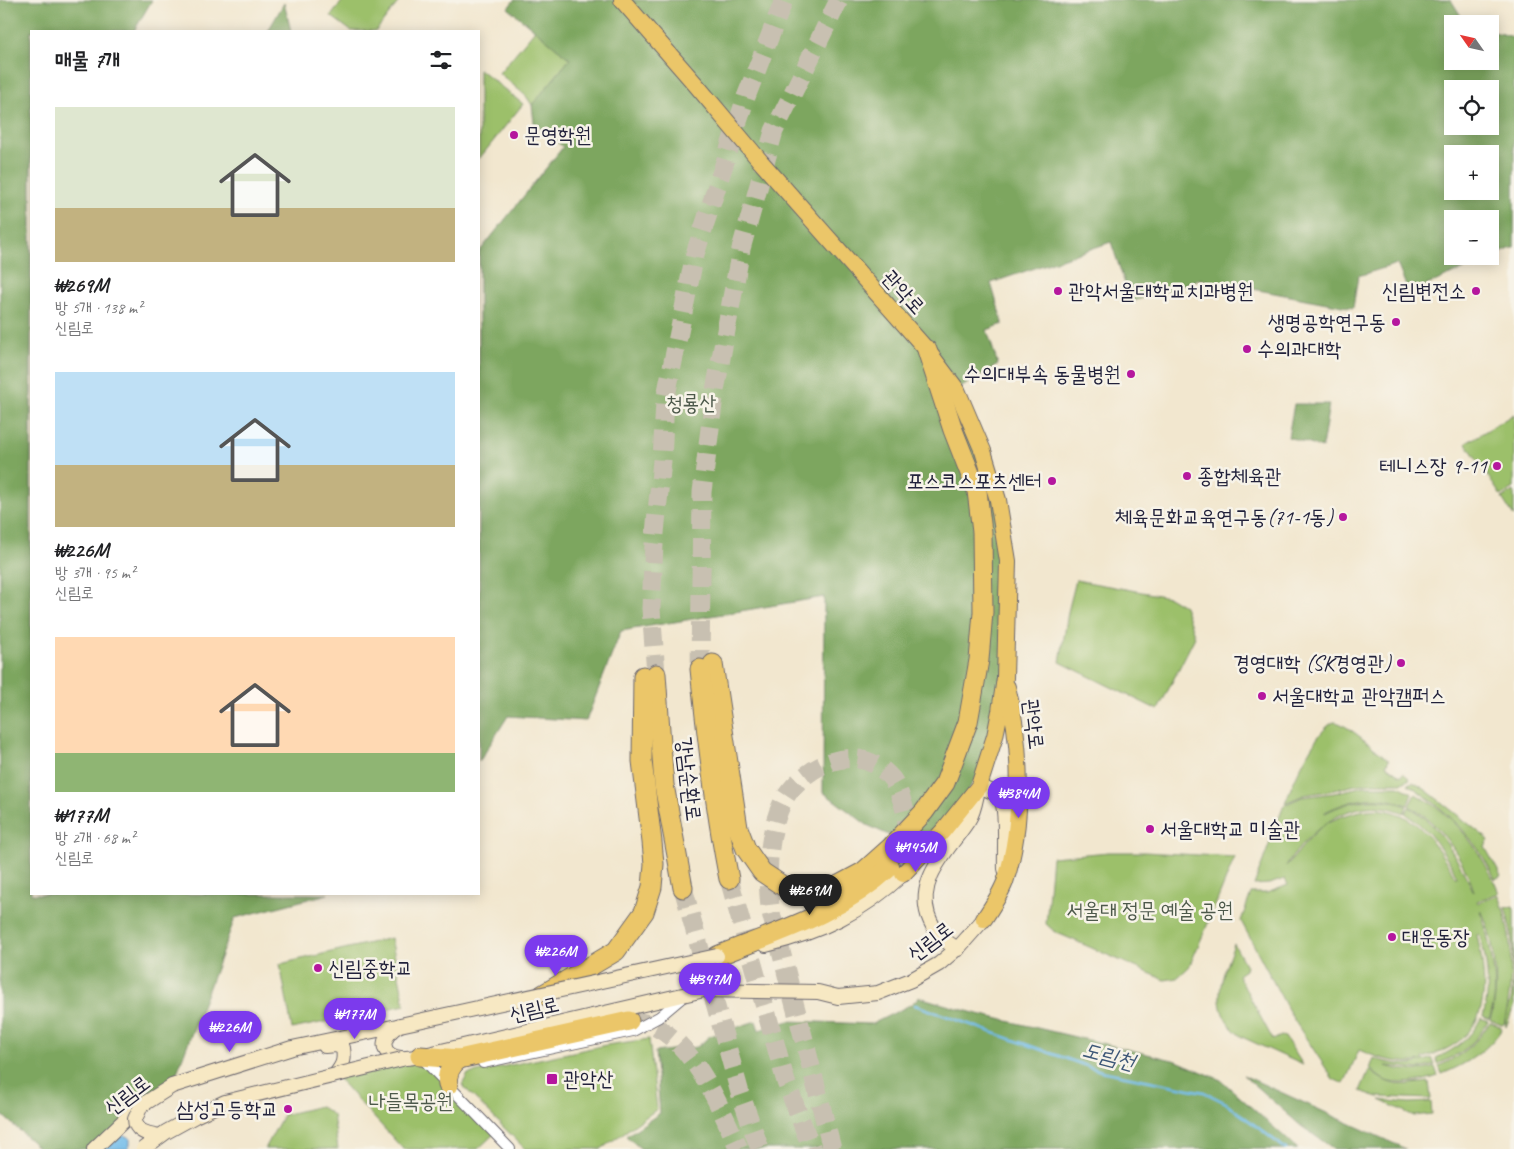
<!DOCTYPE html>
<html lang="ko">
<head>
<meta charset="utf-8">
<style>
  :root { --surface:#fff; --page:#f6f6f6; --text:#202124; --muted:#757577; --accent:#7c3aed }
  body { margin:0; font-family:Caveat,"Poor Story",sans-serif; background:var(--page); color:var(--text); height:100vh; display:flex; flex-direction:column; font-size:19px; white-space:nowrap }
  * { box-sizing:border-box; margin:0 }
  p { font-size:16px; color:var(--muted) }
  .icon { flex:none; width:28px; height:28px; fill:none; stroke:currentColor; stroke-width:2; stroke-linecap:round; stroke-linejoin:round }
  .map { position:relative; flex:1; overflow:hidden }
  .details { position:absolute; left:30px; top:30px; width:450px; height:865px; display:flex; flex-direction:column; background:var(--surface); border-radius:0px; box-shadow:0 2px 12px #0003 }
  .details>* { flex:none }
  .needle { width:32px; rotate:304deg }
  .buttons { position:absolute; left:1444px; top:15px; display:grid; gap:10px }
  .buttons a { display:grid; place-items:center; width:55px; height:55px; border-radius:0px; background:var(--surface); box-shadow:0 2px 12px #0003; font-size:25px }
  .price { position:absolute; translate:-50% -42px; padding:0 11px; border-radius:18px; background:var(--accent); color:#fff; font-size:16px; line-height:32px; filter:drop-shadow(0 1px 2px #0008) }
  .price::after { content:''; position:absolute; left:50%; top:30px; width:15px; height:11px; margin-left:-8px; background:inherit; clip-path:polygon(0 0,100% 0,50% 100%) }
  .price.active { background:#222; color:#fff }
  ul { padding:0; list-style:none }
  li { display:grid; align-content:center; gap:10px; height:265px; padding:0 25px }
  li span { display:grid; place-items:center; height:155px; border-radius:0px; color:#555 }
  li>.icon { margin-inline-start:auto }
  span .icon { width:90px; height:90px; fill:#fffc; stroke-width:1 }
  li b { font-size:21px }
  h2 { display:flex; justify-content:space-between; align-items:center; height:60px; padding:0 25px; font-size:21px }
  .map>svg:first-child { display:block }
  .green { fill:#9cc06a; stroke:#5f7152 }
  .forest { fill:#7da65e; stroke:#50644c; fill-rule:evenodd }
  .water { fill:#71bcea; stroke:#4a6f92 }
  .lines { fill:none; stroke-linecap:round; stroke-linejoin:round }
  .stream { stroke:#71bcea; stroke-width:2.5 }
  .highway-tunnel { stroke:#c8c0b1; stroke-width:19; stroke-dasharray:19 9; stroke-linecap:butt }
  .street-casing { stroke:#6b676f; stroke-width:12 }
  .secondary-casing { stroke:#6b676f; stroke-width:16 }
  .primary-casing { stroke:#6b676f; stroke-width:18 }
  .highway-casing { stroke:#6b676f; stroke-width:21 }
  .street { stroke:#fff; stroke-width:10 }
  .secondary { stroke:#f7e8c3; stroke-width:14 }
  .primary { stroke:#ebc669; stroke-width:16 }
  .highway { stroke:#ebc669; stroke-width:19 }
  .secondary-bridge-casing { stroke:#6b676f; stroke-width:16; stroke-linecap:butt }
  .secondary-bridge { stroke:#f7e8c3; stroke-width:14 }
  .poi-dot { fill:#b5179e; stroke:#f7f3e8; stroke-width:2 }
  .labels { text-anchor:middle; stroke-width:5; stroke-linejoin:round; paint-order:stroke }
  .poi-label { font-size:21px; fill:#22223b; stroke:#f7f3e8; text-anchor:start }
  .street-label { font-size:21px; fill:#22223b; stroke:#f7f3e8 }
  .park-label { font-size:21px; fill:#4d594b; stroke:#f7f3e8 }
  .water-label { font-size:22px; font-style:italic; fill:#3e5878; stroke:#f7f3e8 }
</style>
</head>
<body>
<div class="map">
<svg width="1514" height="1149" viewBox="0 0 1514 1149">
  <rect width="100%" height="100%" fill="#f7f3e8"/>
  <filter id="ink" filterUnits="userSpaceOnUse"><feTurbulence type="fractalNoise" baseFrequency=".02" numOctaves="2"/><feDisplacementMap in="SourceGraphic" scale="10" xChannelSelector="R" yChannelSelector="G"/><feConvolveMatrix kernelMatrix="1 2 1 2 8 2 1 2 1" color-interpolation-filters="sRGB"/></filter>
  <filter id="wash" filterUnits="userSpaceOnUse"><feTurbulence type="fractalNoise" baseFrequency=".0096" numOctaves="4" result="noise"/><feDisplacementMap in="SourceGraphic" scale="20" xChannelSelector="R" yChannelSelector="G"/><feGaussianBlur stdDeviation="1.12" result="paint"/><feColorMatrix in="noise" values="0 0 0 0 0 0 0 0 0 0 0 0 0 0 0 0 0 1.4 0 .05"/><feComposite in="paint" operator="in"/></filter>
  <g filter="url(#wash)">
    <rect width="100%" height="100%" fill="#f2e7cf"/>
    <g class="green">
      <path d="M343 0H400L376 31H351L331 16Z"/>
      <path d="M535 30 570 59 532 105 526 96 499 73Z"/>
      <path d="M479 69 523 104 479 159Z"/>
      <path d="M1514 414V488L1501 496 1466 443Z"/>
      <path d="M1514 491V517L1502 498Z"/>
      <path d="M1076 580 1169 597 1184 606 1195 637 1158 710 1060 662 1068 612Z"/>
      <path d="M1334 722C1344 721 1378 752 1389 760L1386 765 1401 776 1403 773 1410 779 1402 783H1373L1356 785 1330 791 1304 795 1285 803C1292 784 1316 729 1334 722Z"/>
      <path d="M1413 782 1426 790 1489 840 1485 847 1501 876 1495 879C1475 836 1446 810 1408 784Z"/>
      <path d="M1364 786H1399L1412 793 1408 805C1377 794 1354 798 1325 812V813C1352 799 1379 795 1407 806L1404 813C1355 792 1311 827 1286 866 1297 855 1306 840 1319 829 1330 820 1342 816 1356 812 1408 799 1433 838 1455 877H1457C1446 853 1428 828 1405 813L1409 807C1441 824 1459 863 1474 892 1466 862 1438 820 1409 806L1415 794C1455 813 1483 853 1499 893L1477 901 1478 903 1499 895C1514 938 1514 980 1504 1024L1502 1025 1490 1020C1501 990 1495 939 1481 910 1488 940 1503 987 1489 1019L1483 1016C1491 991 1487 958 1479 934L1477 935C1490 994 1490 1039 1423 1058L1424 1061 1432 1058 1435 1065 1420 1069 1386 1066C1400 1071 1421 1072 1435 1067L1438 1076C1424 1081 1405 1085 1390 1082 1383 1081 1375 1073 1370 1069L1374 1058C1388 1064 1410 1067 1423 1061 1399 1065 1380 1059 1359 1050L1344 1084 1333 1079 1292 1017 1241 921 1251 893H1267L1288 885 1285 879 1269 884 1254 885 1284 805 1302 797 1334 793Z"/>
      <path d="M1109 852H1144L1235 857 1206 928 1189 967 1177 978 1165 980 1055 932 1046 924 1052 857Z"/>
      <path d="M1513 906 1514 910V1006L1506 1027C1504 1017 1511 1004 1512 993 1514 965 1514 936 1505 908Z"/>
      <path d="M391 938 405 1005 292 1029 280 964Z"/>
      <path d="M1234 944 1246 966 1245 970 1238 975 1273 1040 1281 1036 1285 1037 1303 1065 1242 1037C1206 1010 1222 978 1234 944Z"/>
      <path d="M1481 1018 1488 1021C1477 1042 1461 1055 1438 1064L1436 1058C1455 1050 1472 1037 1481 1018Z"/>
      <path d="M1490 1022 1501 1027 1502 1029C1487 1051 1467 1064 1442 1074L1439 1066C1462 1056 1477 1043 1490 1022Z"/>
      <path d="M649 1039 657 1109 601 1149H525L462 1085 468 1074 606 1045Z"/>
      <path d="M420 1056 495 1133 478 1149H403L335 1075Z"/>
      <path d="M1369 1070C1393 1089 1400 1085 1429 1082L1431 1099 1378 1097 1360 1091Z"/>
      <path d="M1380 1100 1409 1103 1431 1102 1432 1114 1414 1116Z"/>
      <path d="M320 1106 333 1115 338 1149H265L283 1115Z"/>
    </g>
    <g class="forest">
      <path d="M0 0H152L134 31H31V894H328L235 918 172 1086 94 1149H40L0 1113Z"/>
      <path d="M514 0H1451L1466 24H1452V61H1490V31L1514 37V247L1409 293 1397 264 1358 276 1353 308 1200 279 1131 302 1111 242 991 283 1003 324 987 330 998 365 957 390 998 500 1005 678 987 763 925 852 867 825 823 792 824 597 621 631 586 721 508 716 479 762V252L563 147 534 123 532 105 570 59 508 8ZM1452 89H1490V126H1452ZM1452 154H1490V191H1452ZM1452 219H1490V256H1452Z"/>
      <path d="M284 3 291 31H268Z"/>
      <path d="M1294 404H1329L1322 448 1288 437Z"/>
      <path d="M919 997 974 1013 1177 1061 1221 1080 1298 1149H641L626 1136 660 1113 655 1052 697 1047 710 1036 756 1021 759 1030 789 1021 872 1024 910 1005Z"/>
      <path d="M1243 1075 1406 1149H1334L1301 1126Z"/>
    </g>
    <path class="water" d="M119 1133 130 1138V1144L128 1149H101Z"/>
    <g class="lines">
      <path class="stream" d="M915 1005 1101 1071 1204 1092 1226 1103 1286 1149"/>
    </g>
  </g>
  <g filter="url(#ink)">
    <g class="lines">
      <g class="highway-tunnel">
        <path d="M700 669 702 492 714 396 741 249 774 131 839 0"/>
        <path d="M656 674 651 608 654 544 662 460 665 401 695 254 746 97 784 0"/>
        <path d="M729 879 786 1082 812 1149"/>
        <path d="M683 888 740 1093 760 1149"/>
        <path d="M629 1021C687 1020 719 1106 739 1149"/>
        <path d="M832 1149C819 1098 806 1046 792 995 787 975 782 955 777 936 775 926 771 916 770 906 768 890 768 873 769 857 771 836 776 809 789 792 814 760 862 742 892 779 898 787 901 798 904 807 911 830 905 849 890 867"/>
      </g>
      <defs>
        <g id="street">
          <path d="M420 1056 510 1149"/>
          <path d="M483 1063 633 1031 659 1017 684 996"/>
        </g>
        <g id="secondary">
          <path d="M766 945C821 932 862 912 903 874"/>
          <path d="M958 949C942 940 934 932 928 915 916 877 951 848 969 819 975 810 976 796 979 786 985 789 995 792 1000 797 1008 808 1004 854 1005 869"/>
          <path d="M400 1025C383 1033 376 1054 400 1058 406 1059 414 1057 420 1056L704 990 818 992 838 997 878 993 911 980 939 964 960 946 984 919"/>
          <path d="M325 1046 336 1045 343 1048C345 1061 343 1065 335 1075"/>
          <path d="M94 1149 136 1109 172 1086 292 1048 397 1026"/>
        </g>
        <g id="primary">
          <path d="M622 0 697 86 761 162 927 350 957 390 983 451 998 500 1008 561 1005 678 1000 711 995 736 979 786 943 831 903 874"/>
          <path d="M984 919C992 907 1000 895 1005 882 1024 825 1022 744 1007 687"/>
        </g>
        <g id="highway">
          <path d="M713 664 738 828 746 849 762 872 783 886 801 891 824 890 835 887 863 872 891 847 924 812 945 783 968 722 979 660 983 612 982 532 977 491 953 430 927 350"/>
          <path d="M700 669C707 739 715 809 729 879"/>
          <path d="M656 674 664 785 683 888"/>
          <path d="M717 956C780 931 839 914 890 867"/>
          <path d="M542 995 616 951 644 912 652 887 654 864 652 842 642 761 643 676"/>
          <path d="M420 1056 459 1059 629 1021"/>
          <path d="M448 1085C446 1074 450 1066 459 1059"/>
        </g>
      </defs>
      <use href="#street" class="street-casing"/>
      <use href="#secondary" class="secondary-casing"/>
      <use href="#primary" class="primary-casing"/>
      <use href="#highway" class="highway-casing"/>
      <use href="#street" class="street"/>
      <use href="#secondary" class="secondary"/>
      <use href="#primary" class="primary"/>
      <use href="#highway" class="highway"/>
      <defs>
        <g id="secondary-bridge">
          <path d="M400 1025 717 956"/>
          <path d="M141 1106 135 1119C135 1133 150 1134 160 1136"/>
          <path d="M143 1149 166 1132 195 1116 225 1102 402 1059"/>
        </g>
      </defs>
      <use href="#secondary-bridge" class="secondary-bridge-casing"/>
      <use href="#secondary-bridge" class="secondary-bridge"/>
    </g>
  </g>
  <g class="poi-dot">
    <circle cx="514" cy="135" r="5"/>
    <circle cx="1058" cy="291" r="5"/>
    <circle cx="1476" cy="291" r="5"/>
    <circle cx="1396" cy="322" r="5"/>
    <circle cx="1247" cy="349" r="5"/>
    <circle cx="1131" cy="374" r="5"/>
    <circle cx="1497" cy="466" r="5"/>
    <circle cx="1187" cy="476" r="5"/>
    <circle cx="1052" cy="481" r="5"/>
    <circle cx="1343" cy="517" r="5"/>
    <circle cx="1401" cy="663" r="5"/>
    <circle cx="1262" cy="696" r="5"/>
    <circle cx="1150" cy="829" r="5"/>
    <circle cx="1392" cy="937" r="5"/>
    <circle cx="318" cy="968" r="5"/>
    <rect x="546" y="1073" width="12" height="12" rx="2.5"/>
    <circle cx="288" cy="1109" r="5"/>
  </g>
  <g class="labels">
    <g class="poi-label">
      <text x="524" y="142">문영학원</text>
      <text x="1068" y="298">관악서울대학교치과병원</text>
      <text x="1466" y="298" text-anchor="end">신림변전소</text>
      <text x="1386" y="329" text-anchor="end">생명공학연구동</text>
      <text x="1257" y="356">수의과대학</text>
      <text x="1121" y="381" text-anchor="end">수의대부속 동물병원</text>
      <text x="1487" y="473" text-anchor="end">테니스장 9-11</text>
      <text x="1197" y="483">종합체육관</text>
      <text x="1042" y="488" text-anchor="end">포스코스포츠센터</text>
      <text x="1333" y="524" text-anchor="end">체육문화교육연구동(71-1동)</text>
      <text x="1391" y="670" text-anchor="end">경영대학 (SK경영관)</text>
      <text x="1272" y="703">서울대학교 관악캠퍼스</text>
      <text x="1160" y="836">서울대학교 미술관</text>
      <text x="1402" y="944">대운동장</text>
      <text x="328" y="975">신림중학교</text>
      <text x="563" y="1086">관악산</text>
      <text x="278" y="1116" text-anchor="end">삼성고등학교</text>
    </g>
    <g class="street-label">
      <text transform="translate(904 292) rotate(48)" y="7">관악로</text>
      <text transform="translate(1034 724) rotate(83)" y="7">관악로</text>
      <text transform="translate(689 779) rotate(83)" y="7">강남순환로</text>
      <text transform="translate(930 941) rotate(-37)" y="7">신림로</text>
      <text transform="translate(534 1009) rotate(-13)" y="7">신림로</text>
      <text transform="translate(127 1095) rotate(-37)" y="7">신림로</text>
    </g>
    <g class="park-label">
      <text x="691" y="410">청룡산</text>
      <text x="1150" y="917">서울대 정문 예술 공원</text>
      <text x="411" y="1108">나들목공원</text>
    </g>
    <g class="water-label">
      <text transform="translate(1109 1055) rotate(15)" y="8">도림천</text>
    </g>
  </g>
</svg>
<div class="buttons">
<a><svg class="needle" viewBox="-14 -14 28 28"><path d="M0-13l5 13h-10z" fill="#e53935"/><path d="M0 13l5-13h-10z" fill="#757577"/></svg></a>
<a><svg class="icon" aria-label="locate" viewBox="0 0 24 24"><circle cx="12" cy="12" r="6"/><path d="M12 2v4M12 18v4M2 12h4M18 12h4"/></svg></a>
<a>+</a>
<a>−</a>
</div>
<b class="price" style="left:1019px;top:819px">₩384M</b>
<b class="price" style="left:916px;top:873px">₩145M</b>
<b class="price active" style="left:810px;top:916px">₩269M</b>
<b class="price" style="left:556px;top:977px">₩226M</b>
<b class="price" style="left:710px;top:1005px">₩347M</b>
<b class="price" style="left:355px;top:1040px">₩177M</b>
<b class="price" style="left:230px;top:1053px">₩226M</b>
<section class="details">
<h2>매물 7개<svg class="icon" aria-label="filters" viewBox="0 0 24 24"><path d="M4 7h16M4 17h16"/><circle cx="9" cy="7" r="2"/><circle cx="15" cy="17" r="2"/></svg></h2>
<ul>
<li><span style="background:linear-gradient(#dfe7d0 65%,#c2b280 0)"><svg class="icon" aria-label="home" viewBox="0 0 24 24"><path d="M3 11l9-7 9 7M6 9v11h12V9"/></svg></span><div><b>₩269M</b><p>방 5개 · 138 m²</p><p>신림로</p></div></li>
<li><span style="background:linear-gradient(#bfe0f5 60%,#c2b280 0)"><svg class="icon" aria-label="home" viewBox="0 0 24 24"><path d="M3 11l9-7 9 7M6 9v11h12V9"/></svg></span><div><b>₩226M</b><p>방 3개 · 95 m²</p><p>신림로</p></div></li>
<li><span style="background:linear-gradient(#ffd9b3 75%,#8fb573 0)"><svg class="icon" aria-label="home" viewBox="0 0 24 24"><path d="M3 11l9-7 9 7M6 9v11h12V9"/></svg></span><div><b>₩177M</b><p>방 2개 · 68 m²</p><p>신림로</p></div></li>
</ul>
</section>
</div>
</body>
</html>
